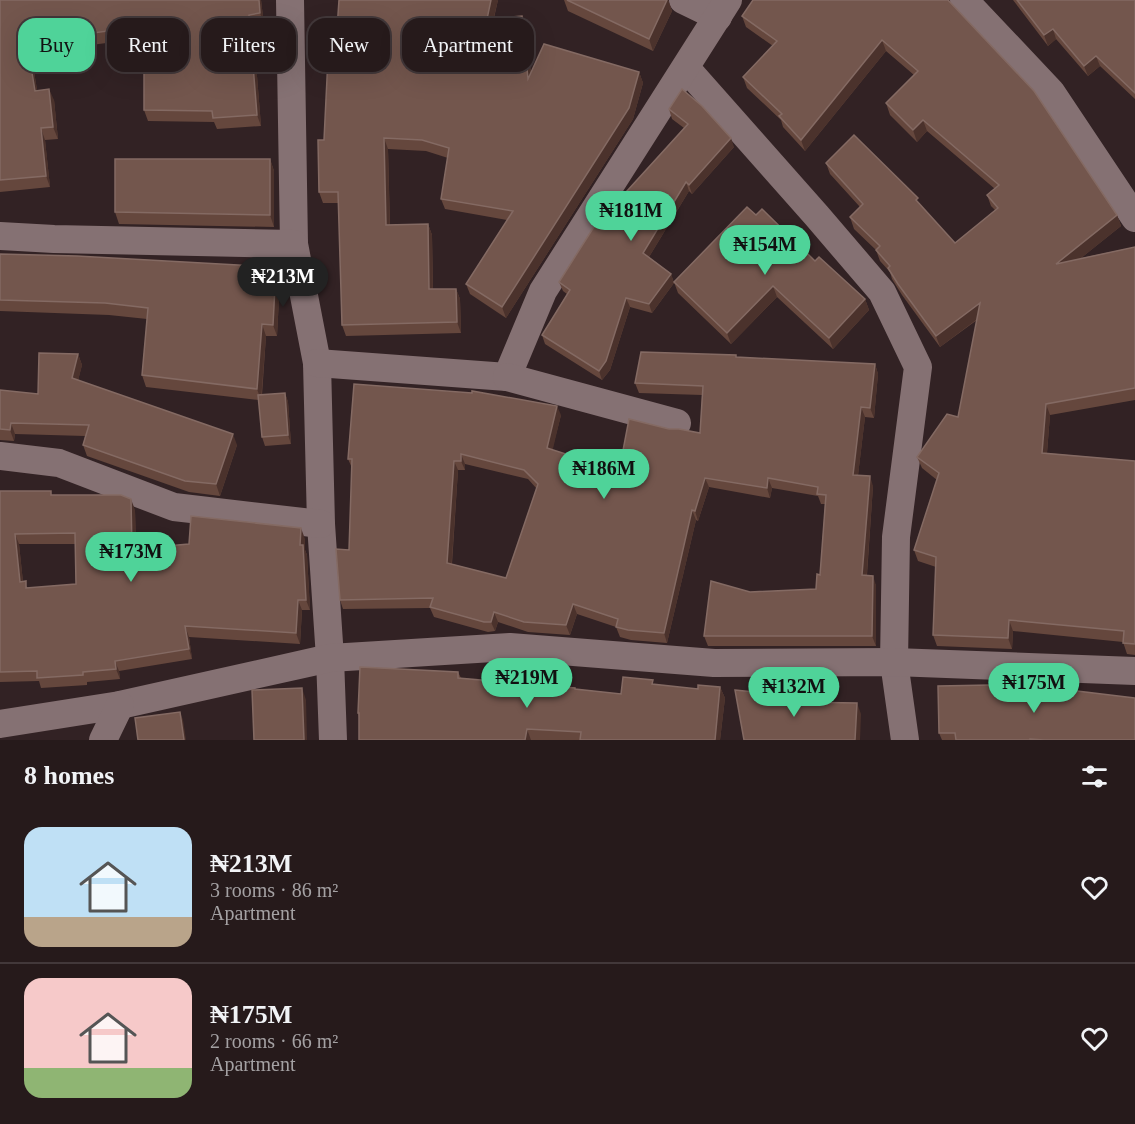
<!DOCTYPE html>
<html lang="en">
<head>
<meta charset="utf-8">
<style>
  :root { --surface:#261a1b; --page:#2e2324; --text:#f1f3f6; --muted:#a4a1a3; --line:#42383a; --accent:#4fd399 }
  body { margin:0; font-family:Georgia,serif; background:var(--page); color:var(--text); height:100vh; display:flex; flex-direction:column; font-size:22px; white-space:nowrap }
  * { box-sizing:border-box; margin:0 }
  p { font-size:20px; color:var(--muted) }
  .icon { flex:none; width:33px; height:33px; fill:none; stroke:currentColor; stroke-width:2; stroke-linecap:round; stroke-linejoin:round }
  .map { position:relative; height:740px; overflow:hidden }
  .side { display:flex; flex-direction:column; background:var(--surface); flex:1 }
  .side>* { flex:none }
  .top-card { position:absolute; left:18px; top:18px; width:600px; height:54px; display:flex; gap:12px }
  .price { position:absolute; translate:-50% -51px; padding:0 14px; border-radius:21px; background:var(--accent); color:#111; font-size:20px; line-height:39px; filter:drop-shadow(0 2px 3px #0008) }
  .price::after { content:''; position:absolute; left:50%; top:36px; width:18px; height:14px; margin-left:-9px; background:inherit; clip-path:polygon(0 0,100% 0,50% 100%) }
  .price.current { background:#222; color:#fff }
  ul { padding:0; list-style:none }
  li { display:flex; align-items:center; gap:18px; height:150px; padding:0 24px }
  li+li { border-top:2px solid var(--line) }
  li span { display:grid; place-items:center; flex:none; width:168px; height:120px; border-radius:18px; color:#555 }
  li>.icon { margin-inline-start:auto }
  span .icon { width:72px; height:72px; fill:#fffc; stroke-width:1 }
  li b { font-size:26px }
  h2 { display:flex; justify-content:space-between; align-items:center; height:72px; padding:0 24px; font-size:26px }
  .pill { padding:0 21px; border-radius:18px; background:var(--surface); box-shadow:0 6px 24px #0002,0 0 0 2px var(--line); font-size:21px; line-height:54px }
  .pill.current { background:var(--accent); color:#111 }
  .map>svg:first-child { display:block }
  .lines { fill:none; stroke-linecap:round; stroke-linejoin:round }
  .street { stroke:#857173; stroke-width:28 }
  .wall { fill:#65473d; fill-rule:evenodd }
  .shaded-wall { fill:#4b322c }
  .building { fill:#73564d; stroke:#846a63; stroke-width:1.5; fill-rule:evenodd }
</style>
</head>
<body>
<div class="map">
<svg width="1135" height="740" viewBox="0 0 1135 740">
  <rect width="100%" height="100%" fill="#322224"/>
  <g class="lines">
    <g class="street">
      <path d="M290 0 294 244 317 363 321 524 330 658 333 740"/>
      <path d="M683 0 718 17"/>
      <path d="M964 0 1051 92 1135 218"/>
      <path d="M686 68 817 216 882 292 918 367 896 537 894 662 905 740"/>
      <path d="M0 236 54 239 294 244"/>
      <path d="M317 363 507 377 543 291 728 0"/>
      <path d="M507 377 677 423"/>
      <path d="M0 456 59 463 174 507 321 524"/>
      <path d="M0 724 120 705 330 658 510 647 714 663 894 662 1135 671"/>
      <path d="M103 740 120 705"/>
    </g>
  </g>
  <g class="wall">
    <path d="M0 0H261L264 25 253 26 261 126 217 129 214 122 148 121 144 110V38L31 53 37 90 54 100 58 139 45 140 50 187 0 192Z"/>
    <path d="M498 0 494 18 522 16 526 26 531 74 639 72 643 83 633 119 506 318 470 294 466 284 507 220 445 209 441 199 448 158 426 151 388 149 390 225 428 224 432 235 433 289H456L460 299 461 333 346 336 342 325 339 203H323L319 192 324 140 335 58Z"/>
    <path d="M564 0H668L672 11 653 51 568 11Z"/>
    <path d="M948 0 1117 215 1121 226 1081 258 1135 247V400L1050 415 1047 453 1135 461V655L1127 654 1123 642 1013 631 1012 649 937 646 933 635 936 567 918 561 914 550 937 480 922 468 917 457 958 417 977 320 940 347 902 295 892 279 890 272 880 261 876 250 854 229 850 217 860 207 830 174 826 163 919 203 955 243 995 210 991 206 987 195 995 189 927 131 917 142 890 115 886 103 914 75 886 51 805 151 783 127 781 120 747 88 743 77 773 46 746 27 742 16Z"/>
    <path d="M1013 0H1135V99L1100 66 1088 76 1056 39 1048 46Z"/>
    <path d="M669 109 734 147 692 194 689 191 649 257 671 274 674 283 652 313 630 307 610 370 602 380 545 344 542 335 567 294 563 291 559 282 597 222 598 224 684 128 672 119Z"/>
    <path d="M270 159 274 171V227L119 224 115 212Z"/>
    <path d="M756 215 865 299 869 310 833 349 777 297 731 344 678 293 674 282Z"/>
    <path d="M0 254 276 267 280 279 277 336H266L262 395 285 393 288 402 291 444 265 446 262 437 259 400 146 387 142 375 147 319 109 315 0 311Z"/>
    <path d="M78 354 82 365 78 380 237 445 220 496 189 492 87 456 83 445 85 436 15 434 14 441 0 440V390L38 394Z"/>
    <path d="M737 357 875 364 878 374 874 418 865 417 858 475 873 486 867 575 876 585V646H708L704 636 750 592 816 589 820 575 825 504H821L818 496 772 488 770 498 709 487 698 521 696 520 667 643 631 640 620 637 616 627 577 614 570 635 528 632 498 622 495 631 488 632 434 617 430 608 343 609 340 600 349 550 352 468 348 459 561 415 552 450 579 467 617 482 669 429 700 433 702 395 639 393 635 383ZM465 464 528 479 537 489 506 578 452 564 458 470H465Z"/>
    <path d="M0 491 53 495 135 510 136 549 305 539V550L307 555 310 610H302L300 644 189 637 192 659 119 671 120 679 87 682V685L41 688 39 681 0 682ZM19 544H75L76 584 28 588 23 582Z"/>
    <path d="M458 672 461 678 621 694 654 685 698 689 720 687 725 698 720 740H359V717L358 713Z"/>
    <path d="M1045 687 1135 740H942L939 733Z"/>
  </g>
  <g class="shaded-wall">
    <path d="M259 0H261L264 25 260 13Z"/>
    <path d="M491 0H498L491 29 487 19Z"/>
    <path d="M666 0H668L672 11 653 51 649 39Z"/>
    <path d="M249 15 253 26 261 126 257 115Z"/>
    <path d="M522 16 526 26 532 90 528 79Z"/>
    <path d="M1053 29 1056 39 1048 46 1044 35Z"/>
    <path d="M882 40 886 51 805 151 801 140Z"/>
    <path d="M27 42 31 53 39 102 35 91Z"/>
    <path d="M1096 56 1100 66 1088 76 1084 66Z"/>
    <path d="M639 72 643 83 633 119 506 318 502 307Z"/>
    <path d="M49 89 54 100 58 139 53 127Z"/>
    <path d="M923 120 927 131 917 142 913 130Z"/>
    <path d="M41 128 45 140 50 187 46 176Z"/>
    <path d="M384 138 388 149 390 235 386 225Z"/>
    <path d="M731 138 734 147 692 194 689 185Z"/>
    <path d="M270 159 274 171V227L270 215Z"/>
    <path d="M686 182 689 191 646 262 643 253Z"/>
    <path d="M1117 215 1121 226 1060 275 1056 264Z"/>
    <path d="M428 224 432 235 433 300 429 289Z"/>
    <path d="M276 267 280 279 277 336 273 325Z"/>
    <path d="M671 274 674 283 652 313 649 304Z"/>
    <path d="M773 286 777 297 731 344 727 333Z"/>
    <path d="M456 289 460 299 461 333 457 322Z"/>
    <path d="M626 298 630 307 610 370 602 380 599 371Z"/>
    <path d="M865 299 869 310 833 349 829 338Z"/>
    <path d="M980 303 984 314 940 347 936 336Z"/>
    <path d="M262 324 266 336 261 400 257 389Z"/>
    <path d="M78 354 82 365 76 389 72 378Z"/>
    <path d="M875 364 878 374 874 418 870 408Z"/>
    <path d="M285 393 288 402 291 444 288 435Z"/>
    <path d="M1046 404 1050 415 1046 464 1042 453Z"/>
    <path d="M557 406 561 415 551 457 547 448Z"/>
    <path d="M861 407 865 417 857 484 853 475Z"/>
    <path d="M11 423 15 434 14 441 10 430Z"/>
    <path d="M233 434 237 445 220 496 216 484Z"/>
    <path d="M461 454 465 464V470L461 461Z"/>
    <path d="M575 457 579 467 573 464Z"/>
    <path d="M454 461 458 470 451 572 447 563Z"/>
    <path d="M870 476 873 486 866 585 862 575Z"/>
    <path d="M705 478 709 487 698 521 695 511Z"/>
    <path d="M768 478 772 488 770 498 767 488Z"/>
    <path d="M131 499 135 510 136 559 132 549Z"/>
    <path d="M692 510 696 520 667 643 664 633Z"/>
    <path d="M301 528 305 539V550L307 555 310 610 306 600 300 545Z"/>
    <path d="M15 534 19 544 24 592 20 582Z"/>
    <path d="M873 576 876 585V646L872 636Z"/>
    <path d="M298 600 302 610 300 644 296 633Z"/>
    <path d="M573 604 577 614 570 635 566 625Z"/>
    <path d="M494 612 498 622 495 631 491 622Z"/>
    <path d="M1009 620 1013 631 1012 649 1008 638Z"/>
    <path d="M185 626 189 637 192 659 189 649Z"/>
    <path d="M115 661 119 671 120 679 116 669Z"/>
    <path d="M720 687 725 698 720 740H715Z"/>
    <path d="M302 688 306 700 307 740H304Z"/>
    <path d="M857 703 861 714 860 740H855Z"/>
    <path d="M180 712 183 720 186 740H184Z"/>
    <path d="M527 729 531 740H525Z"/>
  </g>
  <g class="building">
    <path d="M0 0H259L260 13 249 15 257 115 213 118 212 111 144 110V26L27 42 35 91 49 89 53 127 41 128 46 176 0 180Z"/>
    <path d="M339 0H491L487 19 522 16 528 79 544 44 639 72 629 108 502 307 466 284 513 211 441 199 449 148 422 140 384 138 386 225 428 224 429 289H456L457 322 342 325 338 192H319L318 140H324L328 58H335Z"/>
    <path d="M567 0H667L649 39Z"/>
    <path d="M753 0H948L1034 91 1117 215 1056 264 1135 247V388L1046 404 1042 453 1135 461V644L1123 643 1124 631 1009 620 1008 638 933 635 936 557 914 550 939 473 917 457 947 414 958 417 980 303 936 336 898 284 888 268 890 266 876 250 880 246 850 217 863 204 826 163 854 135 918 198 916 200 955 243 998 208 987 195 999 185 923 120 913 130 886 103 918 71 882 40 801 140 779 116 782 114 743 77 777 41 742 16Z"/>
    <path d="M1017 0H1135V93L1096 56 1084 66 1053 29 1044 35Z"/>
    <path d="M682 89 702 106 731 138 689 185 686 182 643 253 671 274 649 304 626 298 606 361 599 371 542 335 570 290 559 282 597 222 596 225 688 124 669 109Z"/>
    <path d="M115 159H270V215L115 212Z"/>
    <path d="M747 207 756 215 762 209 815 261 819 257 865 299 829 338 773 286 727 333 674 282Z"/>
    <path d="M0 254 77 256 276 267 273 325 262 324 257 389 142 375 148 308 105 303 0 300Z"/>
    <path d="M641 352 736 355V357L875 364 870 408 861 407 853 475 870 476 862 575 873 576 872 636H704L711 581 750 592 816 589 817 574 820 575 826 495 817 494 818 487 768 478 767 488 705 478 695 511 692 510 664 633 628 630 616 627 618 619 573 604 566 625 524 622 494 612 491 622H484L430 607 433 598 340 600 336 549 349 550 352 459H348L354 384 472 393V391L557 406 547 448 575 457 573 464 617 482 629 419 669 429H679L700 433 703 386 635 383ZM461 454 524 470 538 484 506 578 447 563 454 461H461Z"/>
    <path d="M39 353 78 354 72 378 233 434 216 484 185 481 83 445 89 425 11 423 10 430 0 429V390L38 394Z"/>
    <path d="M285 393 288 435 262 437 258 395Z"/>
    <path d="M0 491H51V495H121L131 499 132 549 189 544 191 516 301 528 300 545H303L306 600H298L296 633 185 626 189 649 115 661 116 669 83 672V675L37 678V671L0 672ZM75 533 76 584 26 588V581L20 582 15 534Z"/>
    <path d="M360 667 458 672V678L575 688V689L621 694 623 677 653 680 652 684 698 689V685L720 687 715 740H580L581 732 527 729 525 740H359V713H358Z"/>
    <path d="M1044 684V687L1135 698V740H1044L1030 739V740H956L955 733H939L938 686Z"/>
    <path d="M302 688 304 740H254L252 690Z"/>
    <path d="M735 690 795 696V702L857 703 855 740H744Z"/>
    <path d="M180 712 184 740H138L135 718Z"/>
  </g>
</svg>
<b class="price" style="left:631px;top:242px">₦181M</b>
<b class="price" style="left:765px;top:276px">₦154M</b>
<b class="price current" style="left:283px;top:308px">₦213M</b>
<b class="price" style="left:604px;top:500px">₦186M</b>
<b class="price" style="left:131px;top:583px">₦173M</b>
<b class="price" style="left:527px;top:709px">₦219M</b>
<b class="price" style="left:1034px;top:714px">₦175M</b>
<b class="price" style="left:794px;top:718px">₦132M</b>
<div class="top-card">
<a class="pill current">Buy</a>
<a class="pill">Rent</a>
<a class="pill">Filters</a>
<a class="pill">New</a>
<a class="pill">Apartment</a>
</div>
</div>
<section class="side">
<h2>8 homes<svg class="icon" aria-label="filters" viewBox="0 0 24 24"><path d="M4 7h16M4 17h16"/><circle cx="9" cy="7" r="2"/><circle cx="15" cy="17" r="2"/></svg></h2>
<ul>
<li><span style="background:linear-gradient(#bfe0f5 75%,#b9a48a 0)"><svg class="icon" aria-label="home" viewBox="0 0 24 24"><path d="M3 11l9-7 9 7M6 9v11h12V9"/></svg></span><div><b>₦213M</b><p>3 rooms · 86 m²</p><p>Apartment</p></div><svg class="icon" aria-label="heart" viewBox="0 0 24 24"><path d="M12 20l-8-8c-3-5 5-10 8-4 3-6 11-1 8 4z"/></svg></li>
<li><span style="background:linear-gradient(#f6c9c9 75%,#8fb573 0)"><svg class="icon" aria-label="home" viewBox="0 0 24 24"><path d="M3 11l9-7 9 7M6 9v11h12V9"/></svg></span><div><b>₦175M</b><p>2 rooms · 66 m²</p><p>Apartment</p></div><svg class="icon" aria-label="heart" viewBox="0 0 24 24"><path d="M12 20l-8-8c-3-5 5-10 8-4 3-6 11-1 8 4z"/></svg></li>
</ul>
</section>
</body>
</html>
